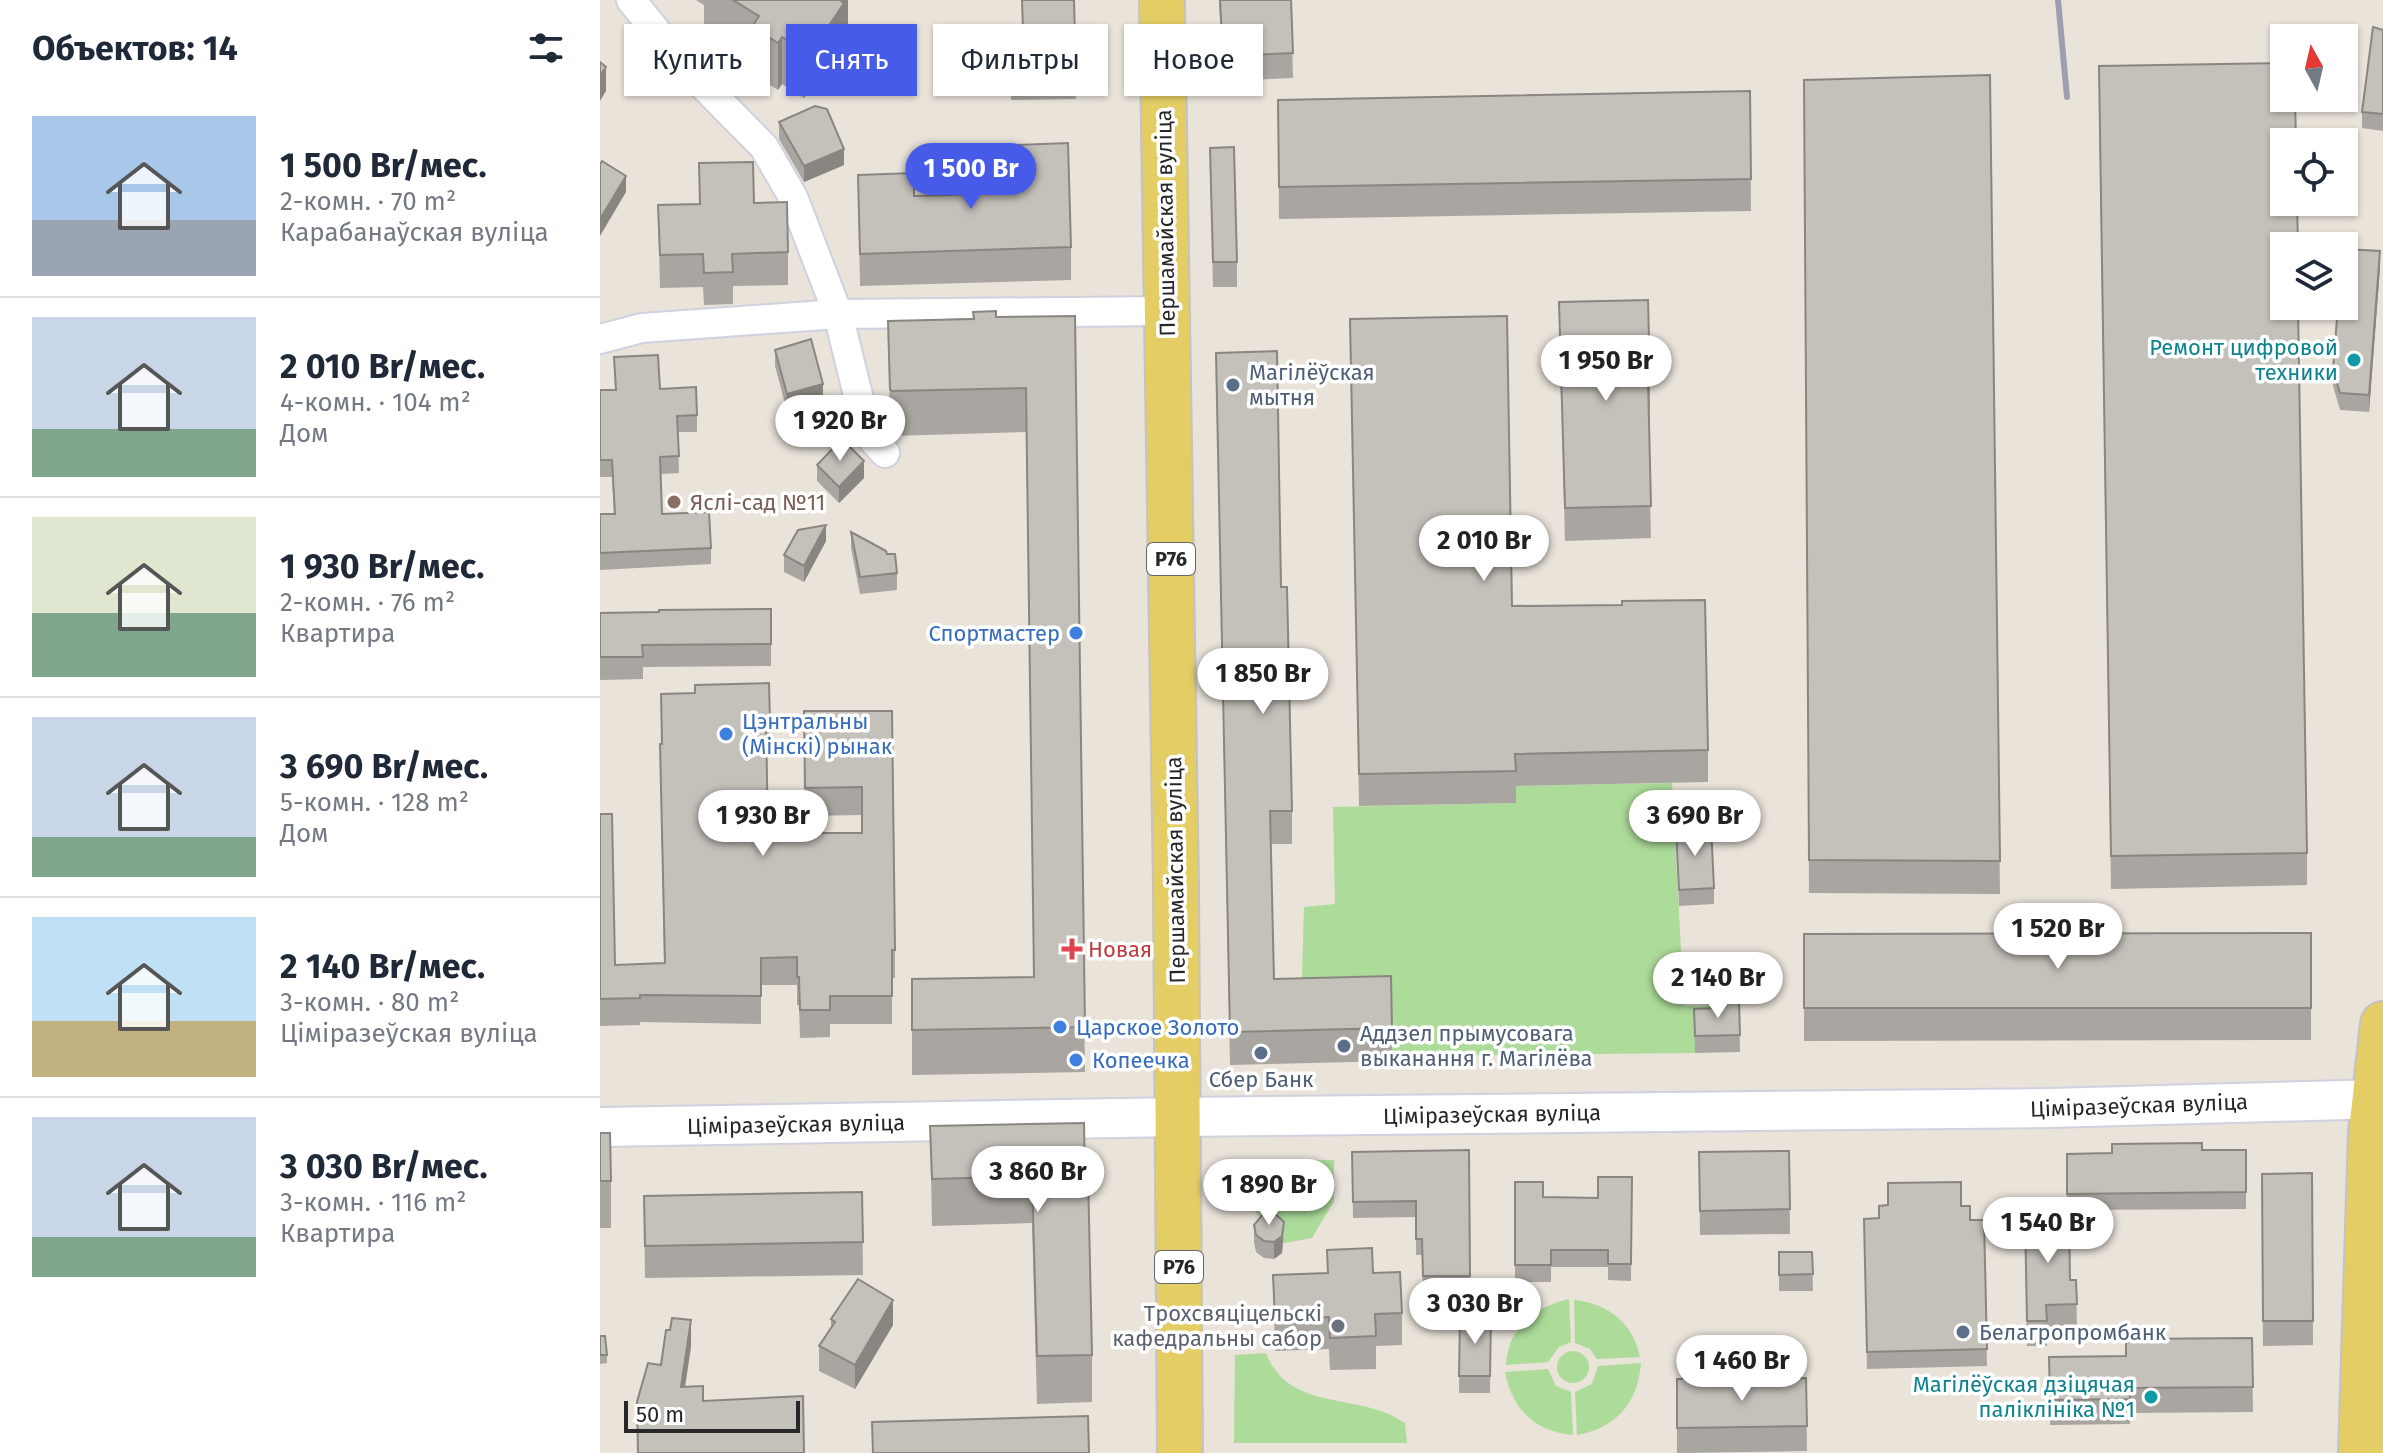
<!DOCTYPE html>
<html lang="ru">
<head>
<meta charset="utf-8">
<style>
  :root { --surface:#fff; --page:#f2f2f3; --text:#1f2937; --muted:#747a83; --line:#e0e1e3; --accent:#475be9 }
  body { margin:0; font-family:"Fira Sans",sans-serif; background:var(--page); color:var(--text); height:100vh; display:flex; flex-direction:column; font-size:30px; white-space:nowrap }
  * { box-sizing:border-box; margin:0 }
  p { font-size:26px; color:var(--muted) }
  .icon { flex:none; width:44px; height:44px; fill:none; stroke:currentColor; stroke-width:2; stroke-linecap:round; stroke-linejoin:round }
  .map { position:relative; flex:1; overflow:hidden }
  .drawer { display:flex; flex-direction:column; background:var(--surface); width:600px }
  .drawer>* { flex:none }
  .banner { position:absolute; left:24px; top:24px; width:760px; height:72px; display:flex; gap:16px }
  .needle { width:52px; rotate:352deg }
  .fabs { position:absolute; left:1670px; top:24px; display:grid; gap:16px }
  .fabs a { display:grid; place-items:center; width:88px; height:88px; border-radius:0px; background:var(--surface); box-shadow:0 2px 6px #0004; font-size:40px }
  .scale { position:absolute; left:24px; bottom:20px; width:176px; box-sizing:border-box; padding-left:8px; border:4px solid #272727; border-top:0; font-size:22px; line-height:28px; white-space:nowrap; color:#272727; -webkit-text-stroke:6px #fff; paint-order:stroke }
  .price { position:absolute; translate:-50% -68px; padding:0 18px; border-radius:28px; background:#fff; color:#222; font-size:26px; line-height:52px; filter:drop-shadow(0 2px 4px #0008) }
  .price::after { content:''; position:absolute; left:50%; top:48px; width:24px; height:18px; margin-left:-12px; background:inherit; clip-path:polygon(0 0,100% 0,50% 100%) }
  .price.selected { background:var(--accent); color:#fff }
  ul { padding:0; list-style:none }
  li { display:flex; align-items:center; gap:24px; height:200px; padding:0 32px }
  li+li { border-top:2px solid var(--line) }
  li span { display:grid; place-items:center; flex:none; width:224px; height:160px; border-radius:0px; color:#555 }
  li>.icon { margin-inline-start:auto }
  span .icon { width:96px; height:96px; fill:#fffc; stroke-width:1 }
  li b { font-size:34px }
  h2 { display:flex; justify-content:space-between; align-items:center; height:96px; padding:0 32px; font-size:34px }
  .chip { padding:0 28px; border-radius:0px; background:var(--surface); box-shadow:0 2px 6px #0004; font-size:28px; line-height:72px }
  .chip.selected { background:var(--accent); color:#fff }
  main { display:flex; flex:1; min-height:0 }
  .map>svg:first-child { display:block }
  .green { fill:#addb9a }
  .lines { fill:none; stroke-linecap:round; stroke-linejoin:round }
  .minor-casing { stroke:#cfd1df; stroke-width:32 }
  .secondary-casing { stroke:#cfd1df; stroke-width:42 }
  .primary-casing { stroke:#c3c3c3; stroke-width:48 }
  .minor { stroke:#fff; stroke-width:28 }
  .secondary { stroke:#fff; stroke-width:38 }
  .primary { stroke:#e3cd64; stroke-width:44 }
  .rail { stroke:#9d9fb0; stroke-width:6 }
  .wall { fill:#a9a5a0 }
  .shaded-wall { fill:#898682 }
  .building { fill:#c4c0ba; stroke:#898682; stroke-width:2 }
  .culture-dot { fill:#0f9aa8; stroke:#fff; stroke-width:3 }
  .service-dot { fill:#5c6f8a; stroke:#fff; stroke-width:3 }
  .education-dot { fill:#8d6e63; stroke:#fff; stroke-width:3 }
  .shop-dot { fill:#3f7fe0; stroke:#fff; stroke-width:3 }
  .health-dot { fill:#e0444e; stroke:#fff; stroke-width:3 }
  .worship-dot { fill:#6b7280; stroke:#fff; stroke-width:3 }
  .labels { text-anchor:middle; stroke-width:7; stroke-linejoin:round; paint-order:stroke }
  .shield { fill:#fff; stroke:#686868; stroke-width:2 }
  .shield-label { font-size:20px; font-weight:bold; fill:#272727 }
  .street-label { font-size:22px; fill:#272727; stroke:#fff }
  .culture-label { font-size:22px; fill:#0d838f; stroke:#fff; text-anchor:end }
  .service-label { font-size:22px; fill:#4e5e75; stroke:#fff; text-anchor:start }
  .education-label { font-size:22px; fill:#785e54; stroke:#fff; text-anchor:start }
  .shop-label { font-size:22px; fill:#366cbe; stroke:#fff; text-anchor:start }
  .health-label { font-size:22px; fill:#be3a42; stroke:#fff; text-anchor:start }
  .worship-label { font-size:22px; fill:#5b616d; stroke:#fff; text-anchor:end }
</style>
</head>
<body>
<main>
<section class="drawer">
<h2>Объектов: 14<svg class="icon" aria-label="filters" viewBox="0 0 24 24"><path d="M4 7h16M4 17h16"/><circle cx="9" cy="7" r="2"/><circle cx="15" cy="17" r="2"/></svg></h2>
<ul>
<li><span style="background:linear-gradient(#a9c7e8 65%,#9aa5b1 0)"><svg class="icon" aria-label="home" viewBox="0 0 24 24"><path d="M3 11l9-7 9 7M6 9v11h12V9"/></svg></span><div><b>1 500 Br/мес.</b><p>2-комн. · 70 m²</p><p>Карабанаўская вуліца</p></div></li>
<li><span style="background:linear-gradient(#c9d6e8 70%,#7fa58c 0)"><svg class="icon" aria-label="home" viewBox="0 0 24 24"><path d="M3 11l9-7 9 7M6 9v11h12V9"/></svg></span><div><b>2 010 Br/мес.</b><p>4-комн. · 104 m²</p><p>Дом</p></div></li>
<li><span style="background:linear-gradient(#dfe7d0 60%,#7fa58c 0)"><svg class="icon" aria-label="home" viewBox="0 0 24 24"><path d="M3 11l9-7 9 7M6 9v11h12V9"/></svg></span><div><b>1 930 Br/мес.</b><p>2-комн. · 76 m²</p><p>Квартира</p></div></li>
<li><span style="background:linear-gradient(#c9d6e8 75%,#7fa58c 0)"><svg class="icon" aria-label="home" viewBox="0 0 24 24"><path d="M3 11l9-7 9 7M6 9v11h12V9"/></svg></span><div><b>3 690 Br/мес.</b><p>5-комн. · 128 m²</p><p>Дом</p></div></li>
<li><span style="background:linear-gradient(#bfe0f5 65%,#c2b280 0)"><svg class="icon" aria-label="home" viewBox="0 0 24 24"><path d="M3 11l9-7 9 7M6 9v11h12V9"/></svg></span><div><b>2 140 Br/мес.</b><p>3-комн. · 80 m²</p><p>Ціміразеўская вуліца</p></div></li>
<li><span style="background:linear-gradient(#c9d6e8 75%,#7fa58c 0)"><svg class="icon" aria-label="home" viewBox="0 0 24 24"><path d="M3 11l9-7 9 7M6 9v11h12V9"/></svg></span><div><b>3 030 Br/мес.</b><p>3-комн. · 116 m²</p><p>Квартира</p></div></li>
</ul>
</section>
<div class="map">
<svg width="1783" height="1453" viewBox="0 0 1783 1453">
  <rect width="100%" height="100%" fill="#e9e3da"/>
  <g class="green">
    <path d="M1072 783 1084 1006H1113L1116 1020 1095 1053 792 1056 701 1011 704 907 735 904 733 807 915 803V786Z"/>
    <path d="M636 1160H734V1201L712 1238 685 1243 652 1208 635 1207Z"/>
    <path d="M969 1299 971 1342 959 1347 948 1362 906 1365C908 1328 934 1307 969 1299Z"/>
    <path d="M974 1300C1008 1303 1033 1323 1040 1357L997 1359 990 1349 975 1343Z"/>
    <circle cx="973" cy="1367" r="16"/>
    <path d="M666 1353C690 1414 761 1391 805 1423L807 1443H634L635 1355Z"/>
    <path d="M1041 1363C1038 1403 1016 1428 977 1435L975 1392 992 1384 998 1366Z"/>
    <path d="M948 1369 956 1386 971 1392 973 1435C935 1432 912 1409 905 1372Z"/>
  </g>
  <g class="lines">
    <defs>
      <g id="minor">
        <path d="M31 0 86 68 164 147 193 197 238 314 259 399 273 440 285 453"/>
        <path d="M0 339 42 328 238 314 567 311"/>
      </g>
      <path id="secondary" d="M0 1127 578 1117 1450 1108 1783 1099"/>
      <g id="primary">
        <path d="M562 0 576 888 580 1453"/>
        <path d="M1761 1453 1771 1132 1783 1024"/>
      </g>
    </defs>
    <use href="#minor" class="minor-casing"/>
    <use href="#secondary" class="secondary-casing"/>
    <use href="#primary" class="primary-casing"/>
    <use href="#minor" class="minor"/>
    <use href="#secondary" class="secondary"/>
    <use href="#primary" class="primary"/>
    <path class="rail" d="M1458 0 1467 97"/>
  </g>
  <g class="wall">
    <path d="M96 0H248V26L244 32V50L222 83 216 80 204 98 182 84 178 90 152 74V59L104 28V5Z"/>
    <path d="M474 0 476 99 411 100 410 29H423Z"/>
    <path d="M619 0H691L693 78 623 81Z"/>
    <path d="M1783 30V131L1762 128V112Z"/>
    <path d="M1390 75 1400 894 1209 893 1204 80Z"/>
    <path d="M1150 91 1151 211 679 219 678 100Z"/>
    <path d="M1499 99 1707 853V885L1511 889Z"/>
    <path d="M179 122 244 165 204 182 179 139Z"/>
    <path d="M416 145 471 247V280L260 286 258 175 314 196 416 193Z"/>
    <path d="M610 148 637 262V287H613Z"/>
    <path d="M99 163 154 203 188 252V285L133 286V304L104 305 103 287 60 288 58 205 99 204Z"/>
    <path d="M1780 268 1769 412 1740 410 1733 386V369Z"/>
    <path d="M959 302 1050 379V412H1048L1051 538 965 541Z"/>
    <path d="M475 316 485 1072 312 1075V979L434 977 426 432 292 436 290 433 288 321 396 317Z"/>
    <path d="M750 319 912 606 1108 750V782L916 786V803L759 806Z"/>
    <path d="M175 350 223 400 187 411 175 366Z"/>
    <path d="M616 353 681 587 692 811V844H671L674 979 792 1028V1061L630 1065Z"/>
    <path d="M14 357 97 415V432H78L79 473 60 474 62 514 111 548V564L0 570V514H14L12 477H0V390H15Z"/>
    <path d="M217 465 264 478 239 503 217 481Z"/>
    <path d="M251 532 287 554 297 573V590L260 594 251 548Z"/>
    <path d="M226 541 204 582 184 572V555Z"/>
    <path d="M171 609V666L43 667V679L0 680V613Z"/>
    <path d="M169 683 170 750H167L168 833H262V815L205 816 204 711H292L295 950V978H292V1024H230V1037L200 1038 199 1005H197V985H161V1024L40 1022V1025L0 1026V814L15 965 64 963 60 744H61L95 693Z"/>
    <path d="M1076 828 1114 888V904L1079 906Z"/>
    <path d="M1711 933V1040L1204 1041V934Z"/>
    <path d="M1139 1002 1140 1052 1095 1053 1094 1009 1116 1008Z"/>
    <path d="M330 1126 485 1173 492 1355V1402L437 1404 432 1223 332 1226Z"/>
    <path d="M0 1133 11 1181V1228H0Z"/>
    <path d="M869 1150 870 1292 823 1293 822 1255H816V1217L753 1218 752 1152Z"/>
    <path d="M1602 1150H1646V1209L1467 1210V1154Z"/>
    <path d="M1189 1151 1190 1234 1100 1235 1099 1152Z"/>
    <path d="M1712 1173 1713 1345 1663 1346 1662 1174Z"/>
    <path d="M1032 1177 1031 1281 1008 1280V1267H951V1282H915V1182L943 1197 998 1198Z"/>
    <path d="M262 1192 263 1275 45 1278 44 1196Z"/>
    <path d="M1361 1206 1370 1220H1384L1387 1366 1267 1369 1264 1219 1279 1218Z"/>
    <path d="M654 1225 684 1238 682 1253 674 1259 664 1258 656 1252 654 1242Z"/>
    <path d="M1425 1241 1470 1280H1476L1477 1329 1447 1330V1346H1427Z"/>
    <path d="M727 1250 773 1273 802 1313V1345L776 1346V1369L730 1370 729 1349 675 1351 673 1275 727 1273Z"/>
    <path d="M1179 1252H1212L1213 1291H1179Z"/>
    <path d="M891 1317 890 1393H859V1376Z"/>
    <path d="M231 1319 293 1325 255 1389 219 1371V1346L231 1328Z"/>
    <path d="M0 1336 7 1355V1363L0 1364Z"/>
    <path d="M1652 1338 1653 1412 1530 1413V1424L1450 1425 1449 1357 1526 1356Z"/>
    <path d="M1206 1378 1207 1451 1077 1453V1379Z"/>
  </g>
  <g class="shaded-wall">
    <path d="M236 0H248V26L244 32V50L222 83V36Z"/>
    <path d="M216 32V80L204 98V51Z"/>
    <path d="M182 37V84L178 90V43Z"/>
    <path d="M6 67V91L0 101V76Z"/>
    <path d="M244 149V165L204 182V166Z"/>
    <path d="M26 176V192L0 236V219Z"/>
    <path d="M1780 251V268L1769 412V395Z"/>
    <path d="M223 384V400L187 411V394Z"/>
    <path d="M264 461V478L239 503V487Z"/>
    <path d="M226 525V541L204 582V566Z"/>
    <path d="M684 1222 682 1253 674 1259V1242Z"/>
    <path d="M293 1300V1325L255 1389V1365Z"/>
    <path d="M91 1320V1347L81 1414V1387Z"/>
  </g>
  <g class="building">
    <path d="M133 0H239L244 3 222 36 216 32 204 51 182 37 178 43 152 27 159 16Z"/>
    <path d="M422 0H474L476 74 411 75 410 29H423Z"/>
    <path d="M620 0H691L693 53 623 56Z"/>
    <path d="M1773 27 1783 30V114L1762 112Z"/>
    <path d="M0 62 6 67 0 76Z"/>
    <path d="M1684 63V98H1695L1696 142H1684V202H1697L1698 246H1684V306H1698L1707 853 1511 856 1499 66Z"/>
    <path d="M1390 75 1400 861 1209 860 1204 80Z"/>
    <path d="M1150 91 1151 179 679 187 678 100Z"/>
    <path d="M215 106 227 109 244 149 204 166 179 122Z"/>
    <path d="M468 143 471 247 260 254 258 175 314 173V196L417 193 416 145Z"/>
    <path d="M634 147 637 262H613L610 148Z"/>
    <path d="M2 161 26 176 0 219V164Z"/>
    <path d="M153 162 154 203 187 202 188 252 132 254 133 272 104 273 103 254 60 255 58 205 100 204 99 163Z"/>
    <path d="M1744 249 1780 251 1769 395 1740 393 1733 369 1738 306H1744Z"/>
    <path d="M1048 300 1050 379 1048 380 1051 506 965 508 959 302Z"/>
    <path d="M396 311V317L475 316 485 1027 312 1030V979L434 977 426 388 292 391 290 389 288 321 374 319 373 312Z"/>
    <path d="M907 316 912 606 1022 605V601L1105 600 1108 750 915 754 916 771 759 774 750 319Z"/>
    <path d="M211 339 223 384 187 394 175 350Z"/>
    <path d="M677 351 681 587H687L692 811H670L674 979 791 976 792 1028 630 1032 616 353Z"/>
    <path d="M58 355 60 389 96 387 97 415 77 416 79 456 60 457 62 514 109 512 111 548 0 553V514H15L12 460H0V390H16L14 357Z"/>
    <path d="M242 439 264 461 239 487 217 465Z"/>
    <path d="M226 525 204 566 184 555 198 530Z"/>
    <path d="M251 532 286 551 287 554H295L297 573 260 577Z"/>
    <path d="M171 609V644L42 645 43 657H0V613L59 612V610Z"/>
    <path d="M169 683 170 722H166L168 833H262V787L205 788 204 711H292L295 950H292V996H230V1010H200L199 977H197V957L161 958V996L40 995V998L0 999V814H12L15 965 65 963 60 744H62L61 694 95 693V685Z"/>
    <path d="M1111 826 1114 888 1079 890 1076 828Z"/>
    <path d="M1711 933V1008H1204V934Z"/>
    <path d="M1139 1002 1140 1035 1095 1036 1094 1009 1116 1008V1003Z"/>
    <path d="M484 1123 485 1173H488L492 1355 437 1356 432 1176 332 1179 330 1126Z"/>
    <path d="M0 1133H10L11 1181H0Z"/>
    <path d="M1602 1143V1150H1646V1192L1467 1194V1154L1512 1153V1144Z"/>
    <path d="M869 1150 870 1276H823L822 1239H816V1201L753 1202 752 1152Z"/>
    <path d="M1189 1151 1190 1209 1100 1211 1099 1152Z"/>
    <path d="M1712 1173 1713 1321H1663L1662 1174Z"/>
    <path d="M998 1177H1032L1031 1264H1008V1250H951V1265H915V1182H943V1197L998 1198Z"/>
    <path d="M1361 1182V1206H1370V1220H1384L1387 1349 1267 1352 1264 1219 1279 1218V1206L1288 1205V1183Z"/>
    <path d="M262 1192 263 1242 45 1246 44 1196Z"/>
    <path d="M673 1212 684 1222 682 1236 674 1242 664 1241 656 1235 654 1225 664 1213Z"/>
    <path d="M1469 1215 1470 1280H1476L1477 1304 1446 1305 1447 1321H1427L1425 1216Z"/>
    <path d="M772 1248 773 1273 800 1272 802 1313 775 1314 776 1336 730 1338 729 1317 675 1319 673 1275 728 1273 727 1250Z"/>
    <path d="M1179 1252H1212L1213 1274 1179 1275Z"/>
    <path d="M258 1279 293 1300 255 1365 219 1346 235 1322 231 1319Z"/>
    <path d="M860 1316 891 1317 890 1376H859Z"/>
    <path d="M72 1318 91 1320 81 1387 103 1386V1401L203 1396 204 1453H38L37 1402 48 1363 61 1365 66 1330H70Z"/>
    <path d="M0 1336H5L7 1355H0Z"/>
    <path d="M1652 1338 1653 1387 1530 1388V1399L1450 1400 1449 1357 1526 1356V1339Z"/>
    <path d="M1206 1378 1207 1426 1077 1428V1379Z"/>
    <path d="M488 1416 489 1453H273L272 1422Z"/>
  </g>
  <g class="culture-dot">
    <circle cx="1754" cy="360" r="8"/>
    <circle cx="1551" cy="1397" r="8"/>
  </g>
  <g class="service-dot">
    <circle cx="633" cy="385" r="8"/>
    <circle cx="744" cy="1046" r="8"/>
    <circle cx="661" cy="1053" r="8"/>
    <circle cx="1363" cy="1332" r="8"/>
  </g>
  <circle class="education-dot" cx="74" cy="502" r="8"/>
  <g class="shop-dot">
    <circle cx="476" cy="633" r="8"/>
    <circle cx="126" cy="734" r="8"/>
    <circle cx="460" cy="1027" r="8"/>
    <circle cx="476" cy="1060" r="8"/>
  </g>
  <path class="health-dot" d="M468 937h8v8h8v8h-8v8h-8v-8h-8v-8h8z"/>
  <circle class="worship-dot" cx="738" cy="1326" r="8"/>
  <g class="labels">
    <g class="shield">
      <rect x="547" y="543" width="48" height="32" rx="6"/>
      <rect x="555" y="1251" width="48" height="32" rx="6"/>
    </g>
    <g class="shield-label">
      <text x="571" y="566">Р76</text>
      <text x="579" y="1274">Р76</text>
    </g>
    <g class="street-label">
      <text transform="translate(565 223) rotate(-91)" y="8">Першамайская вуліца</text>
      <text transform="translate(575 870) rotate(-91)" y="8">Першамайская вуліца</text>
      <text transform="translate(1539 1105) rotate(-2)" y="8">Ціміразеўская вуліца</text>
      <text transform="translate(892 1114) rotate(-1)" y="8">Ціміразеўская вуліца</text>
      <text transform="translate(196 1124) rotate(-1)" y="8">Ціміразеўская вуліца</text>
    </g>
    <g class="culture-label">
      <text x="1738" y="355">Ремонт цифровой<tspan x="1738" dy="25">техники</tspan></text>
      <text x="1535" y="1392">Магілёўская дзіцячая<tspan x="1535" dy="25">паліклініка №1</tspan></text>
    </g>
    <g class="service-label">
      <text x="649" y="380">Магілёўская<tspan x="649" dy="25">мытня</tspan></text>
      <text x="760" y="1041">Аддзел прымусовага<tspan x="760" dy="25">выканання г. Магілёва</tspan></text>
      <text x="661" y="1087" text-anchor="middle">Сбер Банк</text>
      <text x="1379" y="1340">Белагропромбанк</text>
    </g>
    <g class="education-label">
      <text x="90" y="510">Яслі-сад №11</text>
    </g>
    <g class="shop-label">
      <text x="460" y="641" text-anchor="end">Спортмастер</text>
      <text x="142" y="729">Цэнтральны<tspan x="142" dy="25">(Мінскі) рынак</tspan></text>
      <text x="476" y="1035">Царское Золото</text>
      <text x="492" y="1068">Копеечка</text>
    </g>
    <g class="health-label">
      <text x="488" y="957">Новая</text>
    </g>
    <g class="worship-label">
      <text x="722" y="1321">Трохсвяціцельскі<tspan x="722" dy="25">кафедральны сабор</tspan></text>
    </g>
  </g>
</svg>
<div class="fabs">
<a><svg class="needle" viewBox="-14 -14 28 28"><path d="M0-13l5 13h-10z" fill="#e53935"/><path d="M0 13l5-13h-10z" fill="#747a83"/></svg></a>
<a><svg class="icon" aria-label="locate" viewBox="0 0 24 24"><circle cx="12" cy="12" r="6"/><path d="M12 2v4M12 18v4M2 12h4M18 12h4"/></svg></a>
<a><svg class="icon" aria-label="layers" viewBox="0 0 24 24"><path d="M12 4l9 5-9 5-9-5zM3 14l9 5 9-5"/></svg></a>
</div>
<div class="scale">50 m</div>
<b class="price selected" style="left:371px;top:211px">1 500 Br</b>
<b class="price" style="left:1006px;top:403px">1 950 Br</b>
<b class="price" style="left:240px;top:463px">1 920 Br</b>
<b class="price" style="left:884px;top:583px">2 010 Br</b>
<b class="price" style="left:663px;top:716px">1 850 Br</b>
<b class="price" style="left:163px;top:858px">1 930 Br</b>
<b class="price" style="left:1095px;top:858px">3 690 Br</b>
<b class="price" style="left:1458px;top:971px">1 520 Br</b>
<b class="price" style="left:1118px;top:1020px">2 140 Br</b>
<b class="price" style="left:438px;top:1214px">3 860 Br</b>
<b class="price" style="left:669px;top:1227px">1 890 Br</b>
<b class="price" style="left:1448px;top:1265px">1 540 Br</b>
<b class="price" style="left:875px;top:1346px">3 030 Br</b>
<b class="price" style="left:1142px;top:1403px">1 460 Br</b>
<div class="banner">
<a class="chip">Купить</a>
<a class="chip selected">Снять</a>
<a class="chip">Фильтры</a>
<a class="chip">Новое</a>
</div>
</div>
</main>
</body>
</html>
